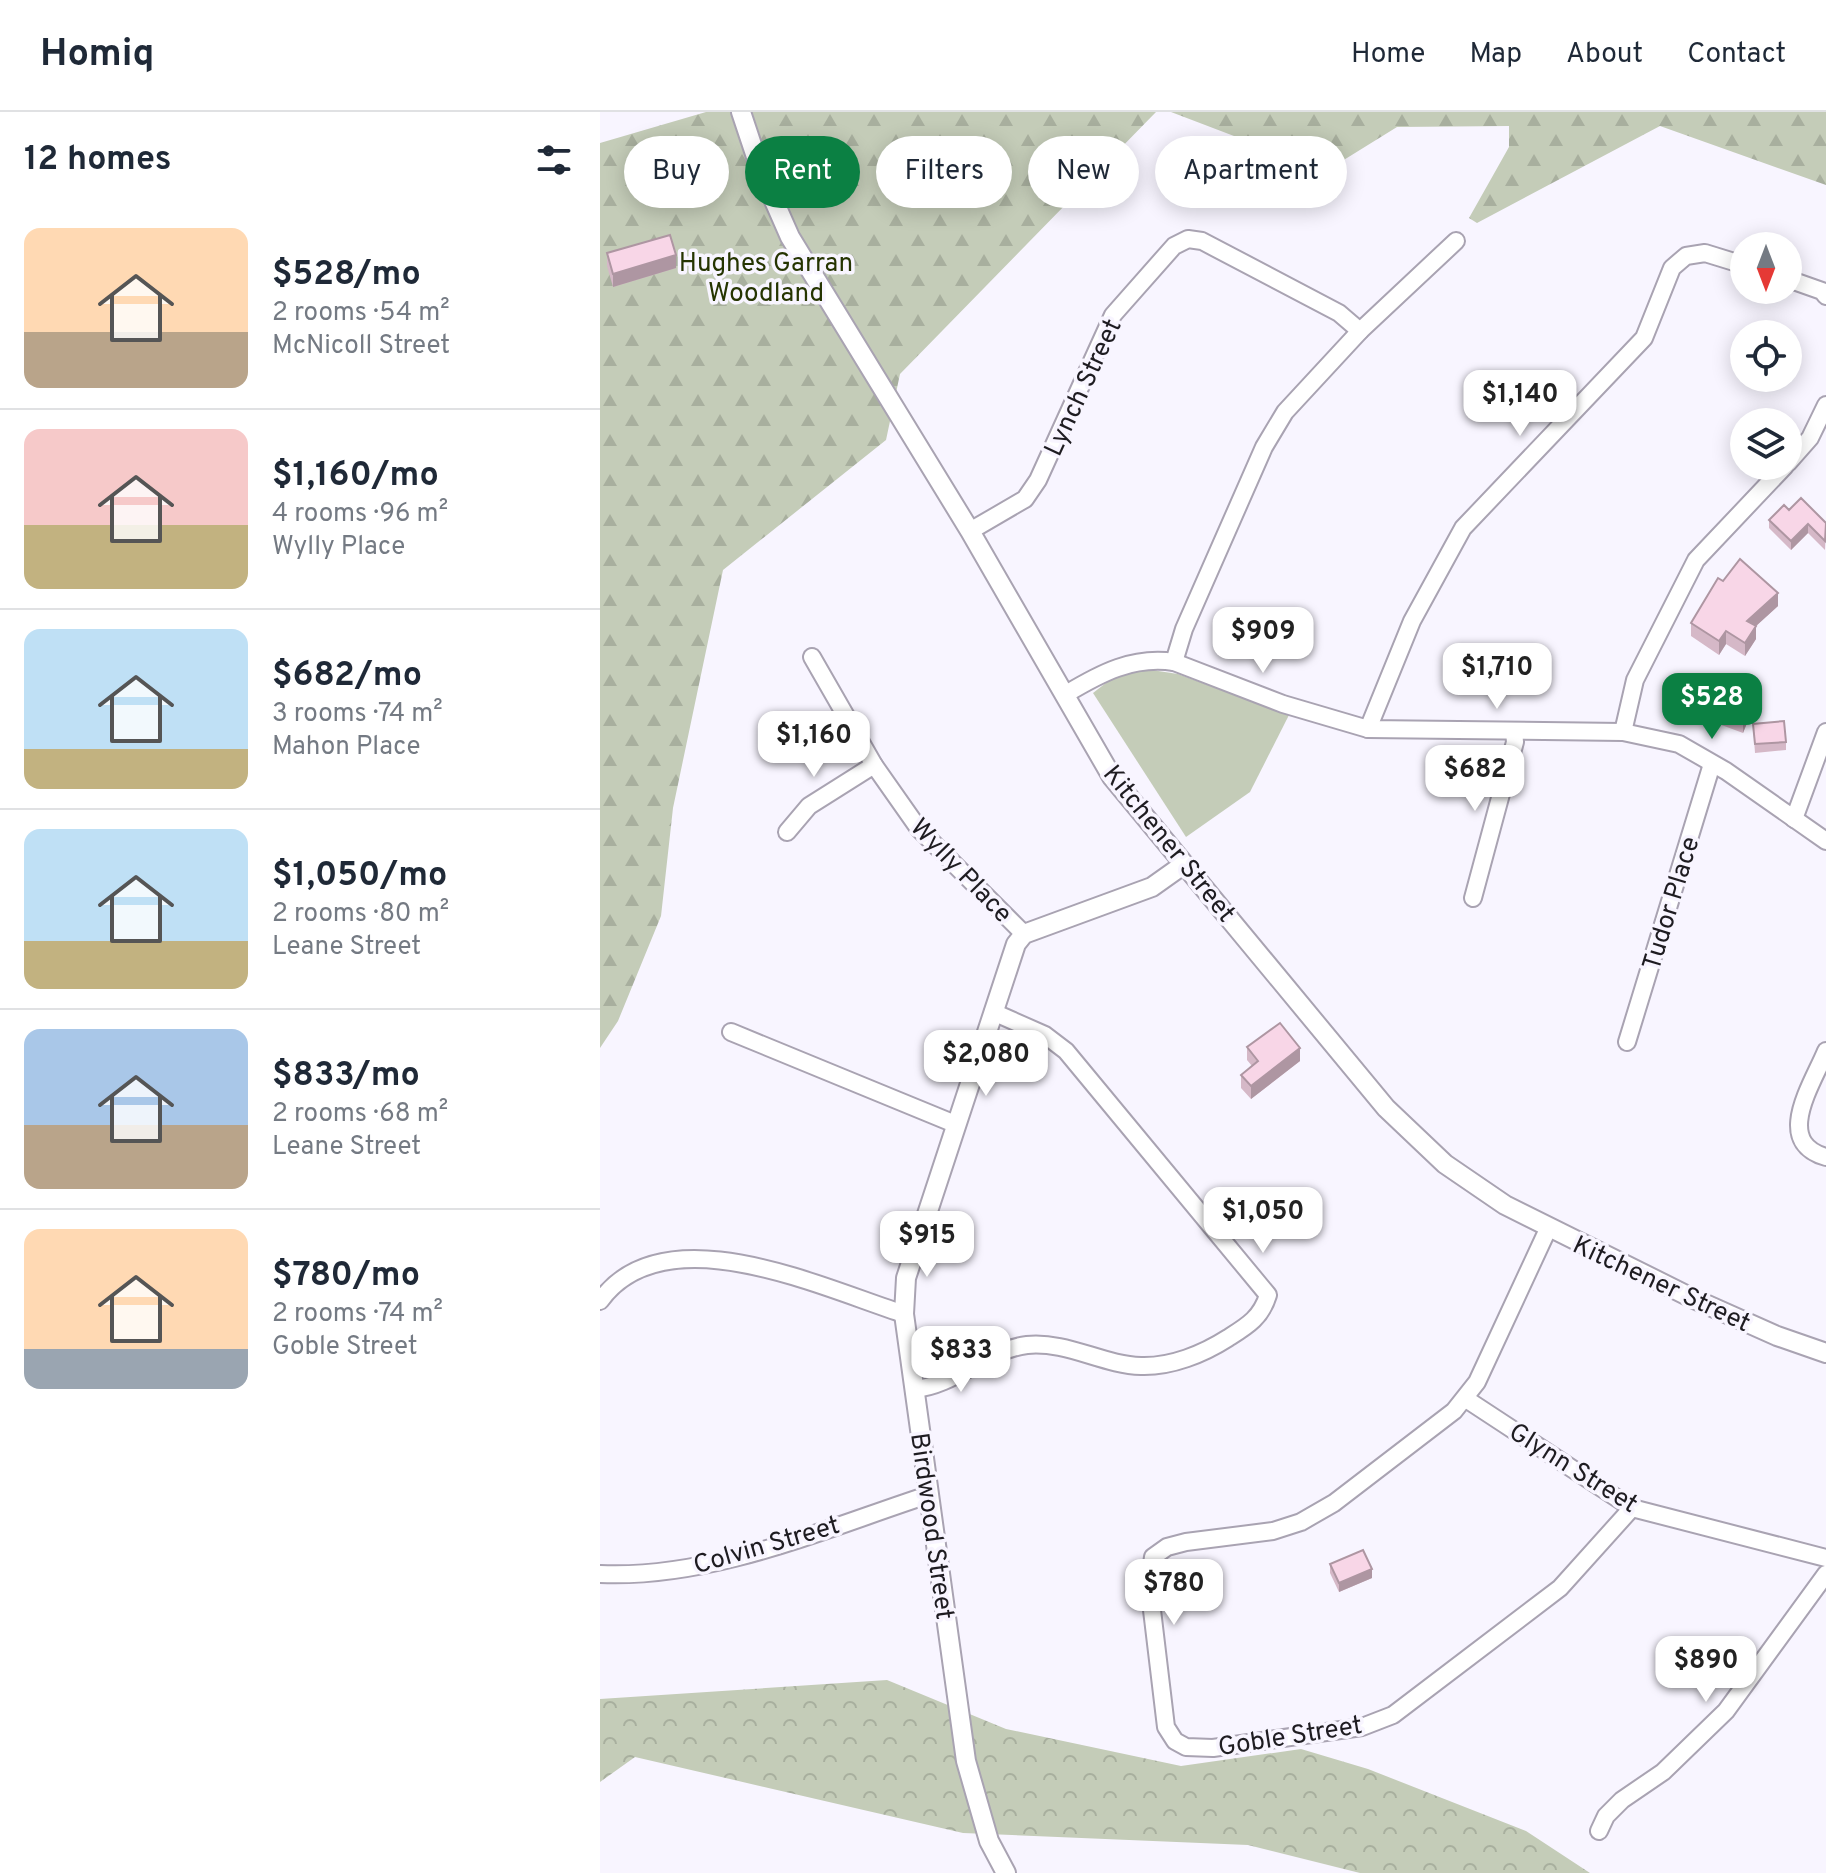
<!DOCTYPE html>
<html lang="en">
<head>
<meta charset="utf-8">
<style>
  :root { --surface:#fff; --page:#f2f2f3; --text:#1f2937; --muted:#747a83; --line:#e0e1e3; --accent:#0b8043 }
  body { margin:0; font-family:Overpass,sans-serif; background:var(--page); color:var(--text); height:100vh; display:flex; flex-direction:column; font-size:30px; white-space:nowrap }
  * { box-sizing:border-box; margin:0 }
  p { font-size:26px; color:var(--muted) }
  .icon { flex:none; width:44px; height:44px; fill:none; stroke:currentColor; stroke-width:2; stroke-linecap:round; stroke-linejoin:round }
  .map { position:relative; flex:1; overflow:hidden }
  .side { display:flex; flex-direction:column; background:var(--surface); width:600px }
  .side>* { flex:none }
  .top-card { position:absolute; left:24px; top:24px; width:760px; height:72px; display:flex; gap:16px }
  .needle { width:52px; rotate:180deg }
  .fabs { position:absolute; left:1130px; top:120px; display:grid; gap:16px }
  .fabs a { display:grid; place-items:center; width:72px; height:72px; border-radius:50%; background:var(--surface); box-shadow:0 4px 20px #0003; font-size:40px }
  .price { position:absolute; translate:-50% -68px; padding:0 18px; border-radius:16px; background:#fff; color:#222; font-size:26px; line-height:52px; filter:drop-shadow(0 2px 4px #0008) }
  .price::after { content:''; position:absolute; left:50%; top:48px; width:24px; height:18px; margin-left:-12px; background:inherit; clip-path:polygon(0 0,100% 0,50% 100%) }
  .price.selected { background:var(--accent); color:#fff }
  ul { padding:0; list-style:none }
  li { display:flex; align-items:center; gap:24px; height:200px; padding:0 24px }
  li+li { border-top:2px solid var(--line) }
  li span { display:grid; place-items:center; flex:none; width:224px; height:160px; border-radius:16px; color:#555 }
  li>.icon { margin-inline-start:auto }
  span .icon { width:96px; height:96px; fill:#fffc; stroke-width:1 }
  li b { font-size:34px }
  h2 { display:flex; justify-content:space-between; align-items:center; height:96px; padding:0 24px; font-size:34px }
  .chip { padding:0 28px; border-radius:36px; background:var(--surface); box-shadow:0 4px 20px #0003; font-size:28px; line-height:72px }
  .chip.selected { background:var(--accent); color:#fff }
  header { display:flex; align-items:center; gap:48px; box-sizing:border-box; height:112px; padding:0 40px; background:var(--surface); border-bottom:2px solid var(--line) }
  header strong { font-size:38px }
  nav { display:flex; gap:44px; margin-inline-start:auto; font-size:28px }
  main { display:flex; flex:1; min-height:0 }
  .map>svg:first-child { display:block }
  .green { fill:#c4ccb8 }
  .forest { fill:url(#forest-firs) }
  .park { fill:url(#park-crowns) }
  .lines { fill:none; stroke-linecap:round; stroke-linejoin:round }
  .minor-casing { stroke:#a9a3b2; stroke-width:20 }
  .tertiary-casing { stroke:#a9a3b2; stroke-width:22 }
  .minor { stroke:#fff; stroke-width:16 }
  .tertiary { stroke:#fff; stroke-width:18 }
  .wall { fill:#d5b8c7 }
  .shaded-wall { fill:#ae96a2 }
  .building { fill:#f8d6e7; stroke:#ae96a2; stroke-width:2 }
  .labels { text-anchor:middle; stroke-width:7; stroke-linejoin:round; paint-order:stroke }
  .park-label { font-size:26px; fill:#253401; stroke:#f8f5ff }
  .street-label { font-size:26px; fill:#1e1c21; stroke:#f8f5ff }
</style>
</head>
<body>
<header>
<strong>Homiq</strong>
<nav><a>Home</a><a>Map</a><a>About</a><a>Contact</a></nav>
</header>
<main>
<section class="side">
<h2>12 homes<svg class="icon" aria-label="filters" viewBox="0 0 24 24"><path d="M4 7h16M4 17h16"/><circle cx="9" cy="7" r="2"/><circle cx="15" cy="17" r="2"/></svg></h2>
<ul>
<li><span style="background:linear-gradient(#ffd9b3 65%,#b9a48a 0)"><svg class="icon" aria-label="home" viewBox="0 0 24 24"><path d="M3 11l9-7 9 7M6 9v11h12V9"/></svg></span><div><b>$528/mo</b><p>2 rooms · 54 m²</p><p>McNicoll Street</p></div></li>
<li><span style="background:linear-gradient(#f6c9c9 60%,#c2b280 0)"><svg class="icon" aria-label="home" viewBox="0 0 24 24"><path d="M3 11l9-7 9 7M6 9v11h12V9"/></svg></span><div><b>$1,160/mo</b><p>4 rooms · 96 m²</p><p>Wylly Place</p></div></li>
<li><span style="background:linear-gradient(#bfe0f5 75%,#c2b280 0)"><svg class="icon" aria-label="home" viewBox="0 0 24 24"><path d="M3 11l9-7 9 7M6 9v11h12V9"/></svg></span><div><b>$682/mo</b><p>3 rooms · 74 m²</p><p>Mahon Place</p></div></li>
<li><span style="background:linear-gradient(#bfe0f5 70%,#c2b280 0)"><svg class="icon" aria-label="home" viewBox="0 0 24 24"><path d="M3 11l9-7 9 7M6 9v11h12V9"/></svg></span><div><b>$1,050/mo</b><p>2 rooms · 80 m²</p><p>Leane Street</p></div></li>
<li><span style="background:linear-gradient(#a9c7e8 60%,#b9a48a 0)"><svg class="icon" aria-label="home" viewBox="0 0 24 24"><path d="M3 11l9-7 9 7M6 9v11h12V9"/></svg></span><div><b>$833/mo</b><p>2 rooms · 68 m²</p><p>Leane Street</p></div></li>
<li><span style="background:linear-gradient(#ffd9b3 75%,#9aa5b1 0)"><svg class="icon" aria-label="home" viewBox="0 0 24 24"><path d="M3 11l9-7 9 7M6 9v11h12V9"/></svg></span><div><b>$780/mo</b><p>2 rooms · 74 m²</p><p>Goble Street</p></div></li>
</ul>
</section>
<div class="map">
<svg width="1226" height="1761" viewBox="0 0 1226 1761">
  <defs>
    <pattern id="forest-firs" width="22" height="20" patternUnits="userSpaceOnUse" patternTransform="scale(2)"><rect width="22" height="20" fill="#c4ccb8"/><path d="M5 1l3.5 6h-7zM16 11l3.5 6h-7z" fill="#a8af9e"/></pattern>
    <pattern id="park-crowns" width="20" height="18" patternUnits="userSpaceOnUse" patternTransform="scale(2)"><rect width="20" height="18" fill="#c4ccb8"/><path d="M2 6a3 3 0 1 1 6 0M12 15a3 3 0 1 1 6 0" fill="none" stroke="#a8af9e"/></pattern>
  </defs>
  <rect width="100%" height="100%" fill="#f8f5ff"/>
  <path class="green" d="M545 557 578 562 689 603 650 680 586 725 493 581 511 567Z"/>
  <g class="forest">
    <path d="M106 0H556L300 262 286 328 123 458 73 696 61 804 18 909 0 936V31Z"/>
    <path d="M571 0H1226V73L1060 14 877 111 869 106 909 35V14L797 15 726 59Z"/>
  </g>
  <path class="park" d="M287 1568 406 1617 581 1654 701 1637 768 1657 926 1719 990 1761H760L648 1733 363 1721 35 1645 0 1670V1587Z"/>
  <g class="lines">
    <defs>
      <g id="minor">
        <path d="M1188 167 1222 179 1226 184"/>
        <path d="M1188 351 1210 326 1226 293"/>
        <path d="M370 419 425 387 438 368 513 203 574 134 588 127 602 129 739 201 760 219"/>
        <path d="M212 545 274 653 319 717 424 822"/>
        <path d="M574 550 584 517 664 335 685 300 760 219 856 129"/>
        <path d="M466 582C501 561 533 544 574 550L683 592 768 617 1023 620 1079 632 1126 659 1226 729"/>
        <path d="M768 617 812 509 863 416 1044 226 1072 156 1086 144 1105 141 1144 153"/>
        <path d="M1023 620 1035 568 1096 448 1185 354"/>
        <path d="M1194 707 1226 620"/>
        <path d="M187 720 209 694 274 653"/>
        <path d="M873 786 915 630 914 619"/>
        <path d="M131 920 355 1012"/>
        <path d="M1027 930 1112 652"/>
        <path d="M1226 939C1212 973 1173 1030 1226 1045"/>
        <path d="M948 1117 877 1270 854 1299 734 1391 701 1410 673 1419 586 1430 567 1435 553 1445 549 1473 566 1615 575 1629 586 1635 613 1636 762 1615 793 1603 960 1476 1032 1396"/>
        <path d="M0 1189C64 1100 222 1176 304 1202"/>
        <path d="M314 1277C354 1274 386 1238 427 1233 467 1229 503 1253 541 1254 571 1255 603 1242 628 1226 647 1214 661 1206 668 1183L466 939 445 923 393 900"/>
        <path d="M866 1287 1032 1396 1226 1446"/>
        <path d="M0 1462C112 1467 224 1417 328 1383"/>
        <path d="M999 1719 1006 1704 1022 1688 1063 1660 1126 1599 1226 1462"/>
      </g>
      <g id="tertiary">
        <path d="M141 0 160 57 190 125 370 419 512 665 786 996 845 1052 905 1093 1094 1187 1177 1224 1226 1241"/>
        <path d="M406 1761 389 1729 366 1649 304 1202 306 1166 416 832 424 822 552 775 583 753"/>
      </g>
    </defs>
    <use href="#minor" class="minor-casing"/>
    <use href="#tertiary" class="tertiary-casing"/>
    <use href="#minor" class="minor"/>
    <use href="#tertiary" class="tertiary"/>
  </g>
  <g class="wall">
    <path d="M7 141 76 156 13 175 7 154Z"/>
    <path d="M1189 398 1226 411 1225 438 1208 421 1191 438 1169 416V408Z"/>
    <path d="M1123 469 1178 494 1156 514V527L1145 544 1126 532 1119 543 1091 524V511Z"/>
    <path d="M1135 580 1133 585 1151 601 1143 621 1108 608V600Z"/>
    <path d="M1153 612 1186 630V638L1155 641Z"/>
    <path d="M647 935 700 949 651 987 641 976V963L652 954 647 948Z"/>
    <path d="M730 1452 772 1466 739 1480 730 1461Z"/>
  </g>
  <g class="shaded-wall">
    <path d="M76 143V156L13 175V162Z"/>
    <path d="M1208 412V421L1191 438V429Z"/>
    <path d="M1178 481V494L1156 514V527L1145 544V531L1147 509Z"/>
    <path d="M1126 519V532L1119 543V529Z"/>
    <path d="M1135 572V580L1129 592V583Z"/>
    <path d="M1151 592V601L1143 621V612Z"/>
    <path d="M700 936V949L651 987V974Z"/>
    <path d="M772 1457V1466L739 1480V1471Z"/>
  </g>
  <g class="building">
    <path d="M70 123 76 143 13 162 7 141Z"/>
    <path d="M1201 386 1226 411 1225 429 1208 412 1191 429 1169 408 1184 393 1189 398Z"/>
    <path d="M1140 447 1178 481 1147 509 1156 514 1145 531 1126 519 1119 529 1091 511 1118 466 1123 469Z"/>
    <path d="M1122 566 1135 572 1129 583 1151 592 1143 612 1108 600Z"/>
    <path d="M1184 609 1186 630 1155 632 1153 612Z"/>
    <path d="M680 911 700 936 651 974 641 963 658 949 647 935Z"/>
    <path d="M763 1438 772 1457 739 1471 730 1452Z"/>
  </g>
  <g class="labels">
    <g class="park-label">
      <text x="166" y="159">Hughes Garran<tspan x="166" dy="30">Woodland</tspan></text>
    </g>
    <g class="street-label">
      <text transform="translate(482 275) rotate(-65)" y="9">Lynch Street</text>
      <text transform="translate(570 731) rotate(51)" y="9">Kitchener Street</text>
      <text transform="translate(362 758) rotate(46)" y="9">Wylly Place</text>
      <text transform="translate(1070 791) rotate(-73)" y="9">Tudor Place</text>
      <text transform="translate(1062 1171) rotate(25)" y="9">Kitchener Street</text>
      <text transform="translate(974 1355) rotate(32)" y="9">Glynn Street</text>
      <text transform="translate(333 1414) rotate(82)" y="9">Birdwood Street</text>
      <text transform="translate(166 1432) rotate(-16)" y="9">Colvin Street</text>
      <text transform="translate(690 1623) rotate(-9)" y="9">Goble Street</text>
    </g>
  </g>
</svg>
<div class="fabs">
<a><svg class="needle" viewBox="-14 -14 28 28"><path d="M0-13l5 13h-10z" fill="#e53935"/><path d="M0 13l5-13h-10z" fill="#747a83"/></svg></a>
<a><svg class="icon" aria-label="locate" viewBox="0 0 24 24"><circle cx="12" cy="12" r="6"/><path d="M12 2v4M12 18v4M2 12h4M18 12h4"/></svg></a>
<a><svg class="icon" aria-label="layers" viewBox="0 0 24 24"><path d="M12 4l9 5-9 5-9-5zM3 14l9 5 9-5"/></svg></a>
</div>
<b class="price" style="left:920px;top:326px">$1,140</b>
<b class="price" style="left:663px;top:563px">$909</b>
<b class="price" style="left:897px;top:599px">$1,710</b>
<b class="price selected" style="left:1112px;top:629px">$528</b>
<b class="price" style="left:214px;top:667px">$1,160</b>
<b class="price" style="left:875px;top:701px">$682</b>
<b class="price" style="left:386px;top:986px">$2,080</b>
<b class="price" style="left:663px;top:1143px">$1,050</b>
<b class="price" style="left:327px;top:1167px">$915</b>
<b class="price" style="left:361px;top:1282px">$833</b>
<b class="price" style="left:574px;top:1515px">$780</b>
<b class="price" style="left:1106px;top:1592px">$890</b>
<div class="top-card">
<a class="chip">Buy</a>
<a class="chip selected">Rent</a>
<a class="chip">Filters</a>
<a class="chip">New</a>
<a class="chip">Apartment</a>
</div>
</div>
</main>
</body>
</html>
